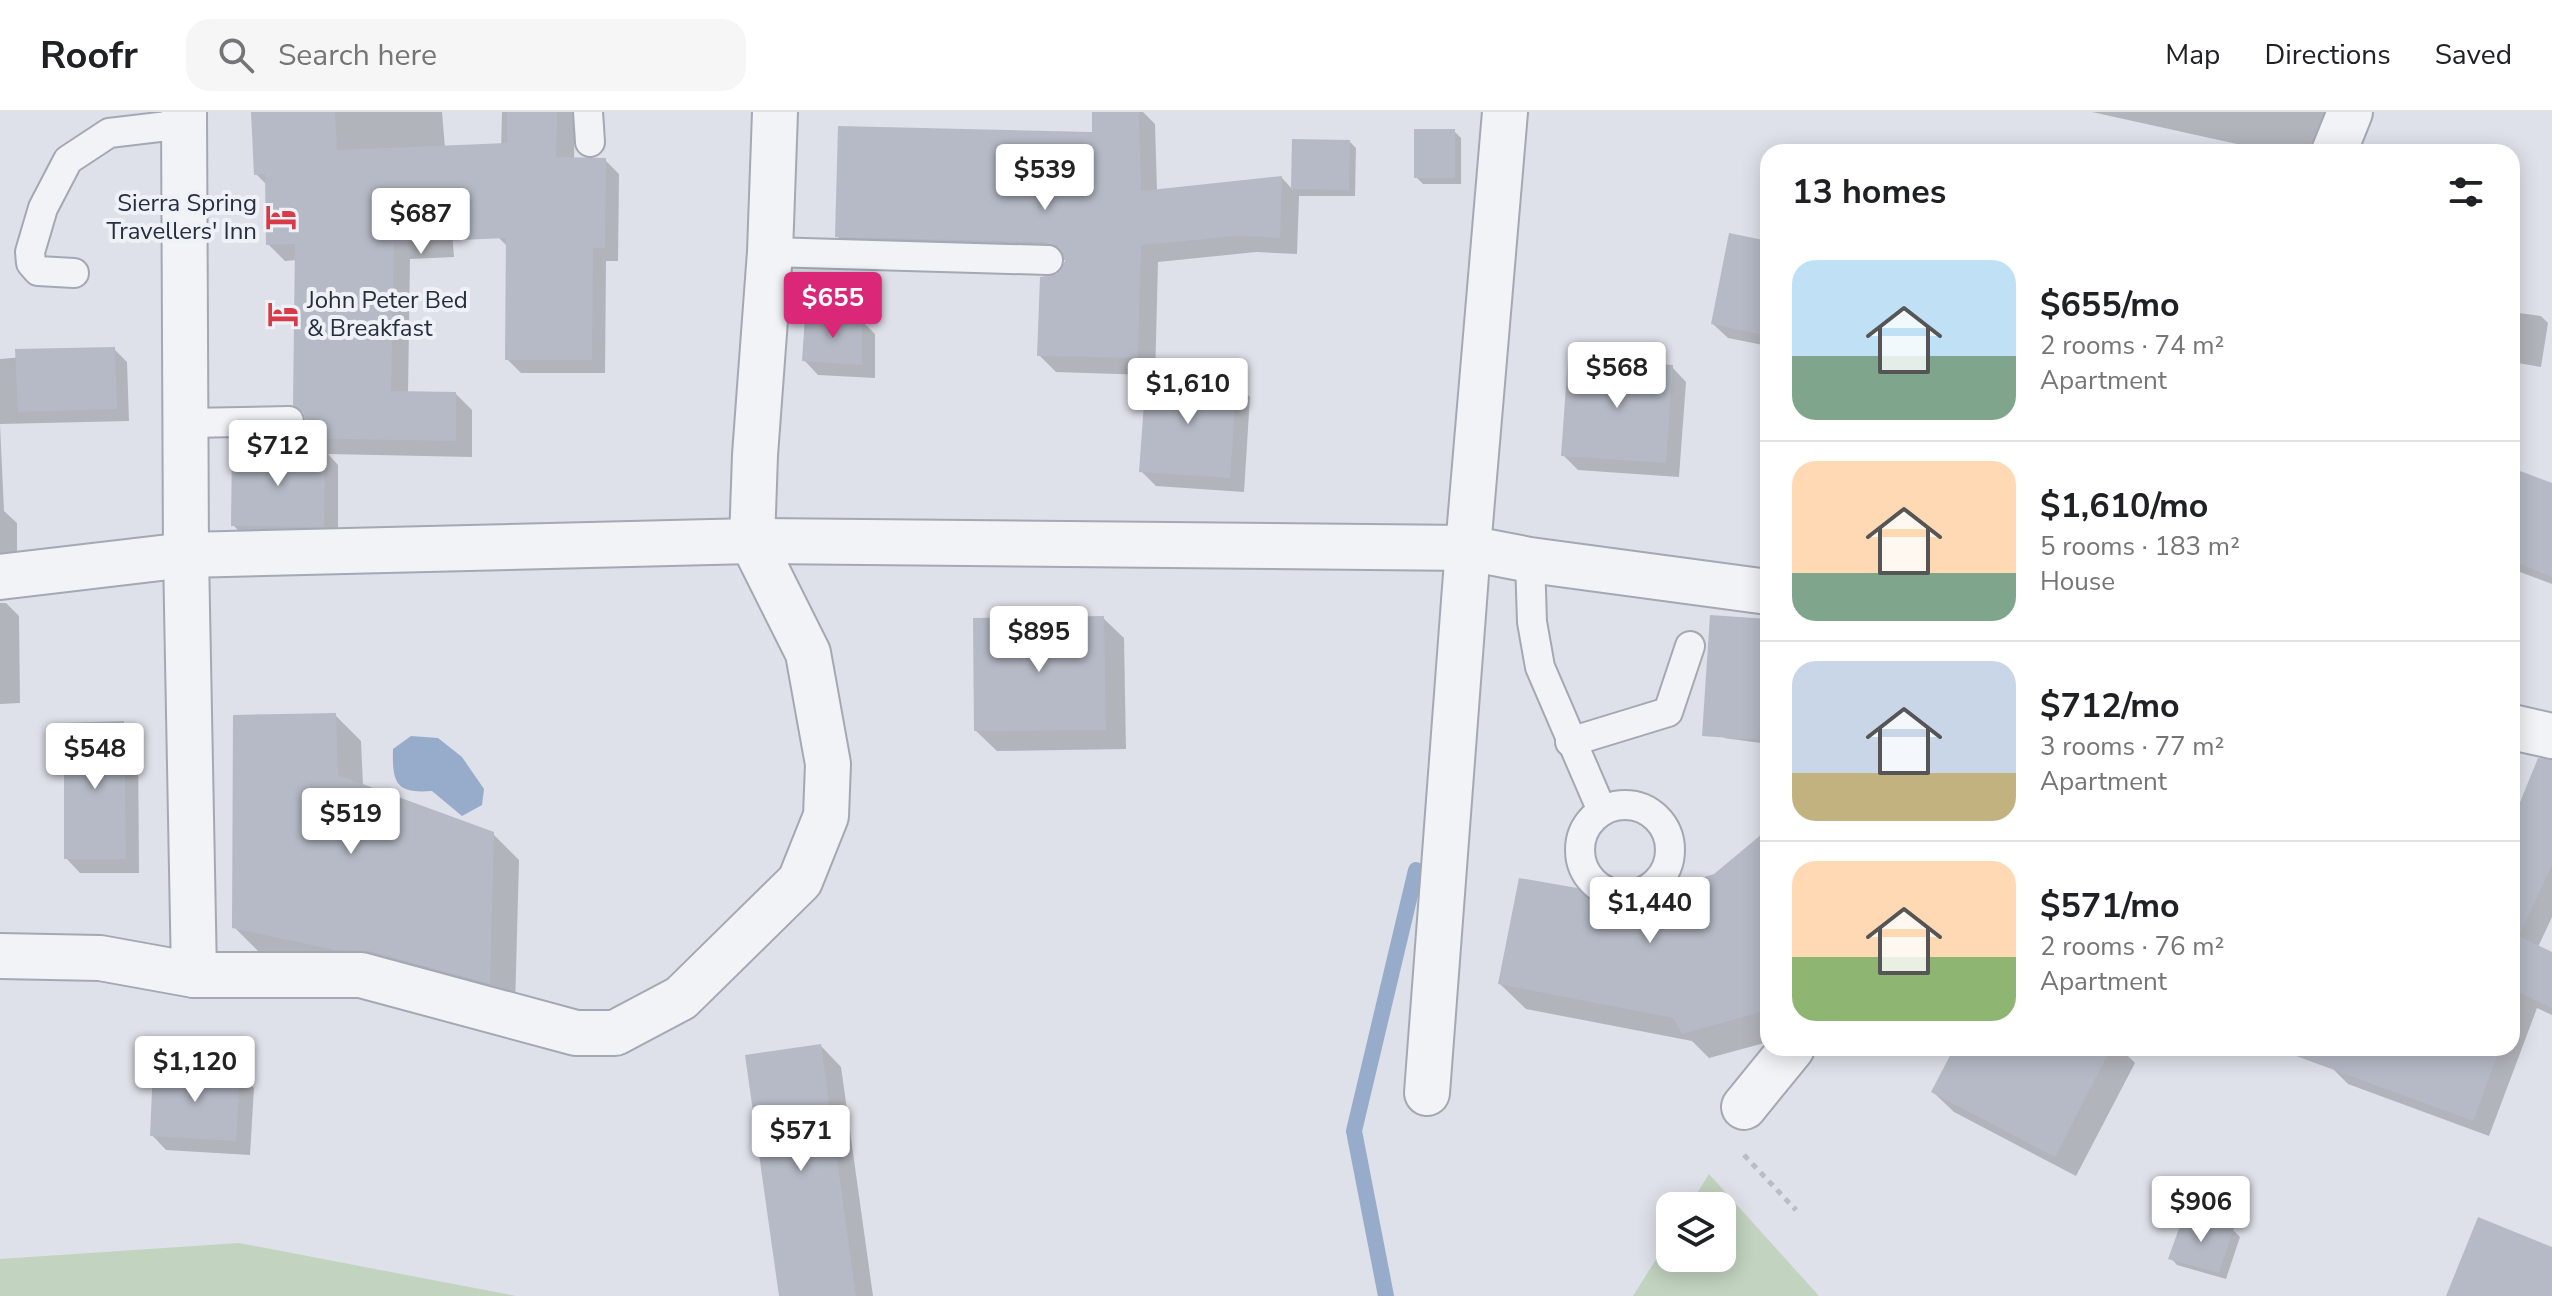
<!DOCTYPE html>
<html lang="en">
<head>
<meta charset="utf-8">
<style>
  :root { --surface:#fff; --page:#f6f6f6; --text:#202124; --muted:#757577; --line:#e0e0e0; --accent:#db2777 }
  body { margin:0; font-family:"Nunito Sans",sans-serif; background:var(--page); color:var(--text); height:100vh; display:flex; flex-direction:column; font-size:30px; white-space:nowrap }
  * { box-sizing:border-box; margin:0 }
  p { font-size:26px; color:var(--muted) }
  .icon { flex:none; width:44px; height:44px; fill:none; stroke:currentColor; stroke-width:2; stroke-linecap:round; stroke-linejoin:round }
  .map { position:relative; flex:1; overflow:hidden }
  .panel { position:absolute; left:1760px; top:32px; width:760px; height:912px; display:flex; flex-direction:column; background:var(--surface); border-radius:24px; box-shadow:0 4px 20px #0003 }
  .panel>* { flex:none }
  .buttons { position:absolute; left:1656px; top:1080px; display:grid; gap:16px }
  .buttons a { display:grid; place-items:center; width:80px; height:80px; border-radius:16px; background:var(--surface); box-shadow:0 4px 20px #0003; font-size:40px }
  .price { position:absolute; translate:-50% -68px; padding:0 18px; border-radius:8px; background:#fff; color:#222; font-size:26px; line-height:52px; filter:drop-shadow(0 2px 4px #0008) }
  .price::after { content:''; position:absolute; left:50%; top:48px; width:24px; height:18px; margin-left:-12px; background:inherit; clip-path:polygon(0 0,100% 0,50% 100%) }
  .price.active { background:var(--accent); color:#fff }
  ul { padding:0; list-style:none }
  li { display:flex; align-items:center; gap:24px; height:200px; padding:0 32px }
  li+li { border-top:2px solid var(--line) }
  li span { display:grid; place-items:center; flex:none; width:224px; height:160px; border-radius:24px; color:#555 }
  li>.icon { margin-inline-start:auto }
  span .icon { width:96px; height:96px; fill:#fffc; stroke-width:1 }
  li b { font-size:34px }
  h2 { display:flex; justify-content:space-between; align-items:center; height:96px; padding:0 32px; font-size:34px }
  header { display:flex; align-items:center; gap:48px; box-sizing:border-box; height:112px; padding:0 40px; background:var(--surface); border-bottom:2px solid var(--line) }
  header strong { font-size:38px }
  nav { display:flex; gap:44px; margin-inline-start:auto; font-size:28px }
  .search { width:560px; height:72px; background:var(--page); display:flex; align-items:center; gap:20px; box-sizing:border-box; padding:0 28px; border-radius:24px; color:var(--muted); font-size:30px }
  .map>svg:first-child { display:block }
  .green { fill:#c2d3bf }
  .water { fill:#97accb }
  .shadow { fill:#0003 }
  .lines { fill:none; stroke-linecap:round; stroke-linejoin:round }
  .stream { stroke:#97accb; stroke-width:16 }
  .building { fill:#b5bac6 }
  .service-casing { stroke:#a3a8b3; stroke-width:32 }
  .minor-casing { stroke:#a3a8b3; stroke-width:48 }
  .path { stroke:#b8bcc4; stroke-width:5; stroke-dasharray:6 6; stroke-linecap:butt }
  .service { stroke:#f1f3f7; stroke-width:28 }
  .minor { stroke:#f1f3f7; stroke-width:44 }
  .labels { text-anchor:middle; stroke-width:8; stroke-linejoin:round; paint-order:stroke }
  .poi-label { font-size:24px; fill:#262e40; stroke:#eef1f6; text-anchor:end }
</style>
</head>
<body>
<header>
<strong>Roofr</strong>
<div class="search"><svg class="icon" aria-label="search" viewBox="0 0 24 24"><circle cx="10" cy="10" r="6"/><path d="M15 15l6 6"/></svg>Search here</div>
<nav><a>Map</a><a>Directions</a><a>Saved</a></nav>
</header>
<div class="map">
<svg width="2552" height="1184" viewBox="0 0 2552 1184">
  <rect width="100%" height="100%" fill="#dee1e9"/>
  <g class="green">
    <path d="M1709 1062 1819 1184H1633L1670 1125V1146H1722V1094H1689Z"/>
    <path d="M239 1131 516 1184H0V1147Z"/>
  </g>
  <path class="water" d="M411 624 438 626 462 645 484 677 482 693 462 704 432 679C396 682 392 671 393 637Z"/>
  <g class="shadow">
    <path d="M253 0H442L454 145 410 147 408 281 456 282 472 298V345L328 342 338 353V428L247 427 233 413 308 338 295 326 305 319 308 309 306 304 295 292 297 148 285 149 268 132 267 73 256 62Z"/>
    <path d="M502 0H575L574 48H605L619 62 618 149H606L605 261H521L507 247 508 135 499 126Z"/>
    <path d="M1094 0H1143L1155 12 1157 79 1282 66 1293 78 1294 29H1349L1356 36 1355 84H1299L1297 142 1256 140 1158 150 1155 266 1236 271 1250 285 1244 380 1156 374 1141 359 1148 263 1056 260 1039 243 1056 165 1067 148 854 141 837 124 1094 22Z"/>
    <path d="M2092 0H2363L2338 40H2273Z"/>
    <path d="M1454 19 1461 26V72H1423L1416 65Z"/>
    <path d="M1768 131V234L1728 226 1713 212Z"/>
    <path d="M2512 200 2541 204 2548 211 2541 255 2512 250Z"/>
    <path d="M861 208 875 222V266L818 263 804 248Z"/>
    <path d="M114 237 127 250 129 309 0 312 4 399 17 411V452L0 457V247Z"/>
    <path d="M1672 255 1686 270 1679 365 1578 358 1564 344Z"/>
    <path d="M2512 358 2552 373V472L2512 457Z"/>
    <path d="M0 491H6L19 504 20 591 0 592Z"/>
    <path d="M1103 506 1124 526 1126 637 997 639 976 619Z"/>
    <path d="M1768 509V632L1724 626Z"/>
    <path d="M335 603 361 629 363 674 493 722 519 748 515 896 259 840 234 815Z"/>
    <path d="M123 611 138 625 139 761H80L66 746Z"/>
    <path d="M2552 657V805L2538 835 2552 843V903L2537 896 2489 1024 2348 972 2331 955 2338 936H2512V715Z"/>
    <path d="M1768 720V930L1709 946 1692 929 1526 897 1500 872 1635 788 1715 764Z"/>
    <path d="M821 934 841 955 873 1184H781Z"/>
    <path d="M1935 936H2120L2135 951 2076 1064 1954 1000 1933 980 1951 945Z"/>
    <path d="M239 962 254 976 250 1043 166 1038 152 1023Z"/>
    <path d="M2233 1118 2240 1125 2226 1167 2177 1153 2171 1146Z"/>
  </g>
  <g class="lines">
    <path class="stream" d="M1386 1184 1354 1019 1416 758"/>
  </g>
  <g class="building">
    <path d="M251 0H335L337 38 507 31V0H557L556 45 606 46 605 136H593L592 248H505L506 126 394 131 391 279 456 280V329L292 326 303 318 306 309 303 300 293 293 295 132 266 133 265 62 254 63Z"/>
    <path d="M1092 0H1139L1141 79 1282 64 1280 126 1238 124 1141 133 1138 246 1037 244 1040 165 1057 162 1065 149 1063 141 1056 133 1041 130 835 125 838 14 1092 20Z"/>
    <rect x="1414" y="17" width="41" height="49"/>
    <path d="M1292 27 1350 28 1349 78 1291 77Z"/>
    <path d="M1729 121 1768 129V224L1711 212Z"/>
    <path d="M805 204 862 206V253L802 249Z"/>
    <path d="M115 235 117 297 18 300 15 237Z"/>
    <path d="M1568 246 1673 253 1666 351 1561 344Z"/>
    <path d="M1146 263 1237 269 1230 366 1139 360Z"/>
    <path d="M232 336 325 337 324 415 231 414Z"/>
    <path d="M2512 356 2552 371V465L2512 449Z"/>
    <path d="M1710 503 1768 507V542L1759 628 1702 624Z"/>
    <path d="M1104 504 1106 618 974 619 973 506Z"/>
    <path d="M336 601 338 663 494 720 490 872 368 839 335 838 232 816 233 603Z"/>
    <path d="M124 609 126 747H64V611Z"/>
    <path d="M2538 646 2552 648V753L2519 824 2552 840V896L2512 877V710Z"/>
    <path d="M1768 717V898L1682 922 1673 906 1498 872 1519 766 1635 786 1714 762Z"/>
    <path d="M821 932 856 1184H779L745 943Z"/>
    <path d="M1954 936H2111L2055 1045 1931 980Z"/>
    <path d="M2289 936H2500L2473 1009 2288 941Z"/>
    <path d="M153 956 240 960 236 1029 150 1024Z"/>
    <path d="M2184 1103 2234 1116 2219 1161 2168 1147Z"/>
    <path d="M2478 1105 2552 1135V1184H2446Z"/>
  </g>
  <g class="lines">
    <defs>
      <g id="service">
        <path d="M588 0 590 30"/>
        <path d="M770 140 1048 148"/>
        <path d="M74 161 38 159 31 151 30 140 43 96 68 48 109 21 184 12"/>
        <path d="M186 311 289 309"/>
        <path d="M1530 448 1532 510 1540 555 1602 699"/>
        <path d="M1570 630 1668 600 1690 534"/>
        <circle cx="1625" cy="738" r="45"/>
      </g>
      <g id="minor">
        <path d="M184 0 186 443 194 863"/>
        <path d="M2334 40 2350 0"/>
        <path d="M0 465 186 443 752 429 1468 436 1530 448 1768 480"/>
        <path d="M2512 615 2552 624"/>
        <path d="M0 844 100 846 194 863H361L576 921H615L681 886 800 769 826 704 828 652 808 541 752 429 755 343 770 140 775 0"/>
        <path d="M1427 981 1468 436 1505 0"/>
        <path d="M1744 995 1792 936"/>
      </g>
    </defs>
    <use href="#service" class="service-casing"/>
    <use href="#minor" class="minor-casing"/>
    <path class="path" d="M1744 1043 1796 1098"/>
    <use href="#service" class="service"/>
    <use href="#minor" class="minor"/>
  </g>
  <defs>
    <symbol id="hotel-bare" viewBox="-9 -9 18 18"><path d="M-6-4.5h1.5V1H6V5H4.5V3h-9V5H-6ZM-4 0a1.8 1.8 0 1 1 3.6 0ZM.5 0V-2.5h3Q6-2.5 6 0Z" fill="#d63b47" stroke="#eef1f6" stroke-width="2.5" paint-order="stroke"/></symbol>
  </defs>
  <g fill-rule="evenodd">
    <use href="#hotel-bare" x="259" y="83" width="44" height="44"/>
    <use href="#hotel-bare" x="261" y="180" width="44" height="44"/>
  </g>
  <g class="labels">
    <g class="poi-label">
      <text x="257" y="99">Sierra Spring<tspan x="257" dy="28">Travellers' Inn</tspan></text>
      <text x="307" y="196" text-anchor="start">John Peter Bed<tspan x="307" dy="28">&amp; Breakfast</tspan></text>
    </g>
  </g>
</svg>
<div class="buttons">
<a><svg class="icon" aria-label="layers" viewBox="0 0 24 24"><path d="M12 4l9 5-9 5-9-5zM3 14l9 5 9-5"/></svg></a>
</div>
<b class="price" style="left:1045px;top:100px">$539</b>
<b class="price" style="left:421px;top:144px">$687</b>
<b class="price active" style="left:833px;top:228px">$655</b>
<b class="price" style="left:1617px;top:298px">$568</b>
<b class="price" style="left:1188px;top:314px">$1,610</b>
<b class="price" style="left:278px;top:376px">$712</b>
<b class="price" style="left:1039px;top:562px">$895</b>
<b class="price" style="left:95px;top:679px">$548</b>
<b class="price" style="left:351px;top:744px">$519</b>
<b class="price" style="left:1650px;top:833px">$1,440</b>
<b class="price" style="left:195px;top:992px">$1,120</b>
<b class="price" style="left:801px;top:1061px">$571</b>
<b class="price" style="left:2201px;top:1132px">$906</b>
<section class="panel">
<h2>13 homes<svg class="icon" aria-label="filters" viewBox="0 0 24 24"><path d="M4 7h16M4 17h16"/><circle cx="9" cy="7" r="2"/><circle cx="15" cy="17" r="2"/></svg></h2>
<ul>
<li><span style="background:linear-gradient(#bfe0f5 60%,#7fa58c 0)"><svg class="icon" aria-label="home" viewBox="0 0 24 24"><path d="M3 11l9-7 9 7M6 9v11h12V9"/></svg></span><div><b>$655/mo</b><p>2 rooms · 74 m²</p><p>Apartment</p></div></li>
<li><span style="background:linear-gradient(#ffd9b3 70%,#7fa58c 0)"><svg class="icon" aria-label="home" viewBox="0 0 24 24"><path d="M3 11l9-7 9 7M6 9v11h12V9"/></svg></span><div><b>$1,610/mo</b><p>5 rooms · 183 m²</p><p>House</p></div></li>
<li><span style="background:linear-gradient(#c9d6e8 70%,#c2b280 0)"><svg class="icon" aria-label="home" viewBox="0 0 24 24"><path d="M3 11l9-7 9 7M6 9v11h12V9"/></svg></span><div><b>$712/mo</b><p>3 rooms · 77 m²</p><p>Apartment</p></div></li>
<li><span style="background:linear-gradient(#ffd9b3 60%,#8fb573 0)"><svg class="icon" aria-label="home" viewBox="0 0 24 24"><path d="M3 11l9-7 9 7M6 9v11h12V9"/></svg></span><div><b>$571/mo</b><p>2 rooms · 76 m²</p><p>Apartment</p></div></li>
</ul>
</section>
</div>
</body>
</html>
